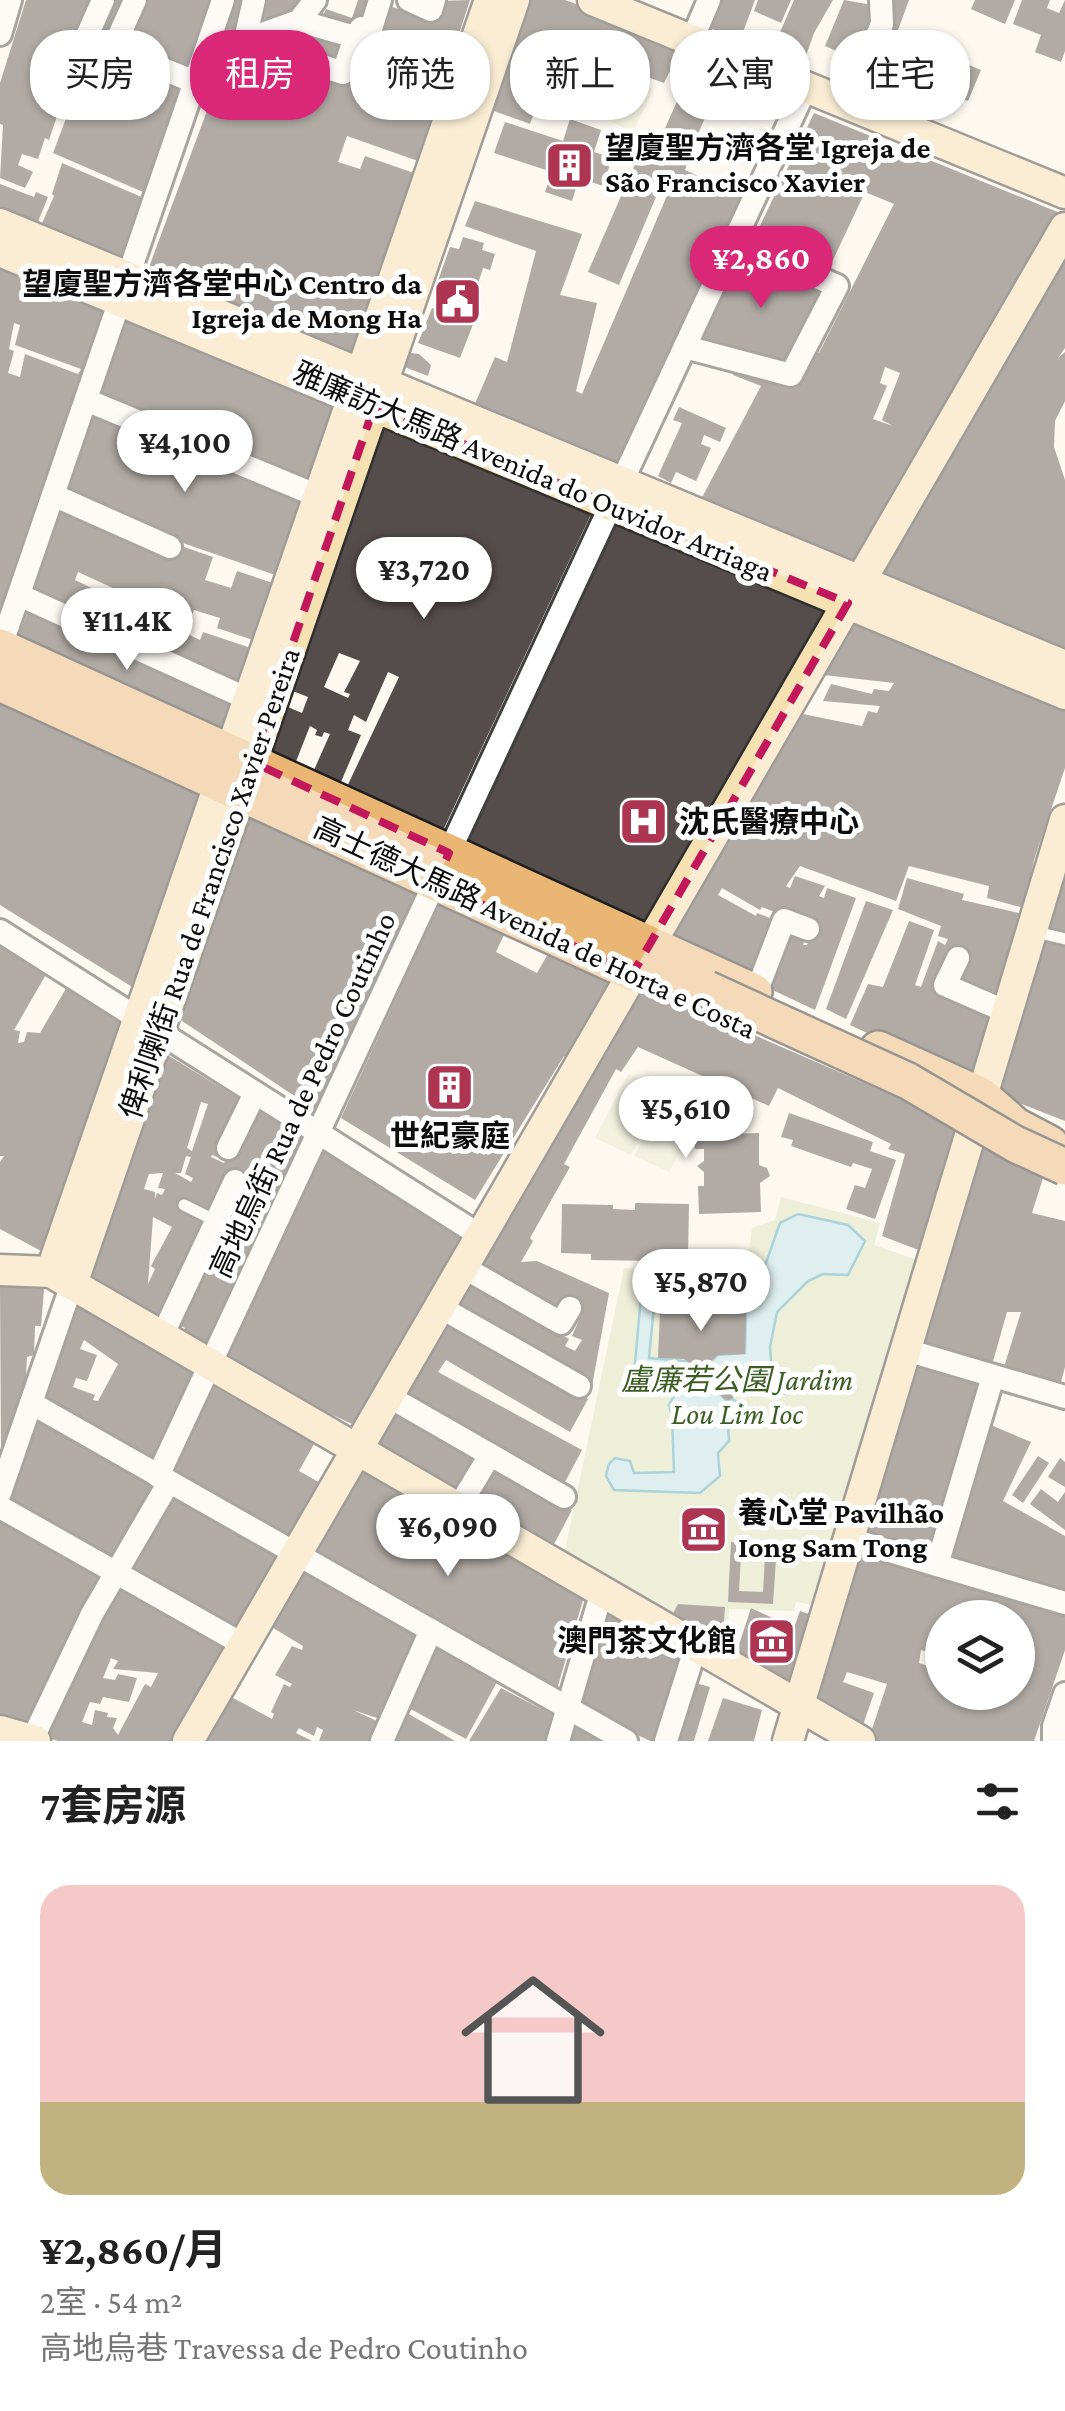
<!DOCTYPE html>
<html lang="zh">
<head>
<meta charset="utf-8">
<style>
  :root { --surface:#fff; --page:#f2f2f2; --text:#222; --muted:#767676; --line:#e0e0e0; --accent:#db2777 }
  body { margin:0; font-family:"Crimson Pro","Noto Sans SC",serif; background:var(--page); color:var(--text); height:100vh; display:flex; flex-direction:column; font-size:38px; white-space:nowrap }
  * { box-sizing:border-box; margin:0 }
  p { font-size:32px; color:var(--muted) }
  .icon { flex:none; width:55px; height:55px; fill:none; stroke:currentColor; stroke-width:2; stroke-linecap:round; stroke-linejoin:round }
  .map { position:relative; height:1741px; overflow:hidden }
  .panel { display:flex; flex-direction:column; background:var(--surface); flex:1 }
  .panel>* { flex:none }
  .banner { position:absolute; left:30px; top:30px; width:1005px; height:90px; display:flex; gap:20px }
  .tools { position:absolute; left:925px; top:1600px; display:grid; gap:20px }
  .tools a { display:grid; place-items:center; width:110px; height:110px; border-radius:50%; background:var(--surface); box-shadow:0 2px 8px #0004; font-size:50px }
  .price { position:absolute; translate:-50% -85px; padding:0 22px; border-radius:35px; background:#fff; color:#222; font-size:32px; line-height:65px; filter:drop-shadow(0 2px 5px #0008) }
  .price::after { content:''; position:absolute; left:50%; top:60px; width:30px; height:22px; margin-left:-15px; background:inherit; clip-path:polygon(0 0,100% 0,50% 100%) }
  .price.selected { background:var(--accent); color:#fff }
  ul { padding:0; list-style:none }
  li { display:grid; align-content:center; gap:20px; height:530px; padding:0 40px }
  li+li { border-top:2px solid var(--line) }
  li span { display:grid; place-items:center; height:310px; border-radius:30px; color:#555 }
  li>.icon { margin-inline-start:auto }
  span .icon { width:180px; height:180px; fill:#fffc; stroke-width:1 }
  li b { font-size:42px }
  h2 { display:flex; justify-content:space-between; align-items:center; height:120px; padding:0 40px; font-size:42px }
  .chip { padding:0 35px; border-radius:40px; background:var(--surface); box-shadow:0 2px 8px #0004; font-size:35px; line-height:90px }
  .chip.selected { background:var(--accent); color:#fff }
  .map>svg:first-child { display:block }
  .green { fill:#d9e4bd }
  .pitch { fill:#e7ecce }
  .water { fill:#bae5ef; stroke:#49a5be; stroke-width:2.5 }
  .building { fill:#554d4b; fill-rule:evenodd }
  .lines { fill:none; stroke-linecap:round; stroke-linejoin:round }
  .lane-casing { stroke:#404040; stroke-width:16 }
  .street-casing { stroke:#404040; stroke-width:28 }
  .secondary-casing { stroke:#2f2f2f; stroke-width:35 }
  .primary-casing { stroke:#1e1e1e; stroke-width:40 }
  .lane { stroke:#fff; stroke-width:11 }
  .street { stroke:#fff; stroke-width:22 }
  .secondary { stroke:#f6e1b2; stroke-width:30 }
  .primary { stroke:#e9b674; stroke-width:35 }
  .primary-bridge-casing { stroke:#1e1e1e; stroke-width:40; stroke-linecap:butt }
  .primary-bridge { stroke:#e9b674; stroke-width:35 }
  .marked { fill:none; stroke:#c2185b; stroke-width:8; stroke-dasharray:20 12; stroke-linejoin:round }
  .labels { text-anchor:middle; stroke-width:10; stroke-linejoin:round; paint-order:stroke }
  .poi-label { font-size:30px; font-weight:bold; fill:#0d0d0d; stroke:#fff; text-anchor:start }
  .street-label { font-size:30px; fill:#0d0d0d; stroke:#fff }
  .park-label { font-size:30px; font-style:italic; fill:#3c5e25; stroke:#fff }
</style>
</head>
<body>
<div class="map">
<svg width="1065" height="1741" viewBox="0 0 1065 1741">
  <rect width="100%" height="100%" fill="#fdf8f0"/>
  <path class="green" d="M781 1197 880 1223 874 1245 920 1261 819 1606 796 1602 794 1611 729 1609 726 1653 563 1560 624 1268 657 1269 666 1260H748L752 1228 775 1220Z"/>
  <g class="pitch">
    <path d="M589 60 653 89 633 132 569 102Z"/>
    <path d="M628 1074 665 1090 631 1155 595 1138Z"/>
    <path d="M668 1091 703 1108 669 1172 634 1156Z"/>
  </g>
  <path class="water" d="M798 1214 848 1225 865 1241 848 1275 823 1274 808 1281 777 1312 770 1347 772 1374 795 1379 789 1394 749 1392 738 1381 721 1388 720 1394 726 1400 732 1399 751 1409 748 1418 728 1424 729 1441 718 1453 720 1476 700 1493 614 1490 606 1476 609 1464 615 1458 630 1461 634 1473 674 1472 672 1416 669 1405 682 1381 673 1375 634 1374 642 1286 726 1293 722 1304 654 1305 649 1358 709 1363 718 1355 745 1353 746 1307 735 1305 742 1290 750 1289 766 1263 780 1223Z"/>
  <g class="building">
    <path d="M26 0H96L49 140 45 138 38 159 22 154 18 165 33 172 25 188 0 178 3 125 0 124V83Z"/>
    <path d="M107 0H128L109 43 91 35Z"/>
    <path d="M144 0H210L186 69 124 47Z"/>
    <path d="M232 0H249L221 81 206 75Z"/>
    <path d="M260 0H305L300 15 288 12 284 23 255 15Z"/>
    <path d="M358 0H376L369 22 352 18Z"/>
    <path d="M470 0 418 161 347 136 338 162 360 169 365 156 414 173 352 363 145 278 208 108 225 113 231 97 243 101 262 49 348 79 360 44 385 53 388 44 372 38 383 4 402 10 405 2Z"/>
    <path d="M531 0H565L731 60 692 147 663 133 685 83 682 81 685 74 671 69 664 83 559 45 530 124 491 110Z"/>
    <path d="M713 0H755L740 40 702 25Z"/>
    <path d="M758 0H791L781 23 754 11Z"/>
    <path d="M794 0H833L814 33 802 67 771 53Z"/>
    <path d="M844 0 878 6 862 62 825 46Z"/>
    <path d="M888 0H909L885 66 873 62Z"/>
    <path d="M975 0H1015L1005 24 971 9Z"/>
    <path d="M1022 0H1050L1047 8 1059 13 1065 0V51L1061 62 1035 52 1041 35 1013 24Z"/>
    <path d="M326 9 352 18 346 34 319 25Z"/>
    <path d="M294 27 345 46 337 70 286 51Z"/>
    <path d="M92 49 182 85 143 192 53 153Z"/>
    <path d="M947 56 981 70 968 101 935 88Z"/>
    <path d="M814 113 1060 213 851 574 698 505 761 386 733 375 736 368 795 387 815 351 819 353 894 204 865 192 832 262 757 232ZM885 367 900 373 882 420 893 426 873 419 887 386 880 383Z"/>
    <path d="M570 119 601 130 594 152 612 158 603 186 579 178 572 201 545 192 552 172 494 153 505 122 563 141Z"/>
    <path d="M648 134 691 152 685 170 742 196 623 470 474 406 495 357 507 362 536 251 465 226 475 201 582 234 560 295 597 303 576 391 582 394 675 177 666 173 619 285 588 272Z"/>
    <path d="M62 163 144 198 118 271 36 237 54 196 52 194Z"/>
    <path d="M0 184 34 197 36 192 48 197 33 234 0 222Z"/>
    <path d="M463 237 484 243 482 250 495 254 490 270 483 268 469 312 477 314 460 358 418 343 432 308 440 310 444 295 434 292 450 247 459 249Z"/>
    <path d="M743 249 823 288 785 366 698 345Z"/>
    <path d="M1065 254V348L1058 358 1065 352V401L1055 421 1054 447 1065 480V662L873 580Z"/>
    <path d="M0 262 109 306 0 608ZM14 323 20 325 15 345 81 369 78 374 25 354 20 377 8 373 14 351 9 349Z"/>
    <path d="M128 314 347 401 314 485 97 398Z"/>
    <path d="M411 353 419 354 431 365 428 376 402 366 407 354Z"/>
    <path d="M679 407 726 428 720 442 704 435 701 444 711 448 696 481 676 472 671 483 658 476 682 423 673 420Z"/>
    <path d="M93 408 309 500 281 577 177 541 65 496Z"/>
    <path d="M377 423 593 510 440 837 343 795 399 677 388 672 366 722 354 715 348 730 361 735 341 782 314 770 330 734 324 732 322 737 315 735 317 730 310 726 295 764 264 750 281 704 302 713 308 697 285 688ZM339 653 360 661 344 692 350 694 348 698 324 687Z"/>
    <path d="M61 504 213 557 205 580 231 588 237 571 279 585 259 642 217 628 220 618 194 610 189 623 154 611 157 603 129 591 128 595 78 572 75 580 200 640 203 632 257 650 242 691 32 595Z"/>
    <path d="M610 517 828 605 674 869 676 870 646 930 461 847 550 663Z"/>
    <path d="M30 606 237 702 222 740 16 643Z"/>
    <path d="M847 615 1065 705V768L1034 860 1024 908 987 898 989 886 909 866 896 901 800 866 786 886 790 888 795 876 825 886 819 896 824 898 827 888 856 898 815 1010 764 986 787 927 807 933 803 945H807L813 927 762 907 760 910 722 888 718 895 756 916 757 913 780 922 755 981 665 939 793 712 862 726 868 711 877 713 880 706 823 701 831 684 872 694 874 689 889 691 894 683 815 674Z"/>
    <path d="M0 685 211 783 142 993 0 905Z"/>
    <path d="M251 803 426 882 317 1111 173 1015Z"/>
    <path d="M1065 845V934L1039 928Z"/>
    <path d="M907 878 964 894 962 900 1023 914 997 1000 942 991 995 1010 972 1082 850 1025 868 984 883 987 909 921 934 930 915 985 921 987 938 941 945 945 948 939 938 936 941 926 898 909Z"/>
    <path d="M444 894 509 924 496 952 537 973 553 945 615 975 569 1059 564 1056 475 1200 341 1118Z"/>
    <path d="M866 901 893 910 846 1019 826 1009Z"/>
    <path d="M1036 936 1065 944V1121L989 1091Z"/>
    <path d="M0 943 48 971 14 1030 20 1031 18 1043 24 1042 27 1032 40 1033 68 985 125 1021 43 1252 0 1229V1162L4 1156H0Z"/>
    <path d="M632 986 657 999 660 994 961 1125 921 1251 882 1236 905 1154 888 1149 891 1144 778 1088 769 1106 638 1047 621 1072 616 1069 564 1164 570 1167 530 1238 533 1241 521 1262 537 1261 609 1293 592 1386 451 1306 468 1277 566 1332 564 1336 569 1339 565 1346 575 1351 582 1340 572 1336 579 1320 573 1318 581 1303 576 1300 573 1304 564 1299 555 1313 472 1267Z"/>
    <path d="M161 1051 246 1103 220 1158 212 1155 211 1157 224 1163 251 1107 304 1139 206 1353 179 1340 185 1328 175 1323 243 1178 254 1183 258 1172 248 1168 243 1178 210 1210 184 1198 179 1208 206 1221 156 1324 78 1278ZM201 1102 208 1104 192 1151 187 1148ZM186 1156 191 1157 185 1174 193 1178 191 1182 175 1173H181ZM163 1173 158 1188 165 1189 162 1195 157 1193 155 1199V1192L144 1189 149 1174ZM153 1217 172 1227 151 1266 155 1269 148 1284Z"/>
    <path d="M789 1113 873 1142 870 1151 896 1160 875 1219 846 1209 855 1185 865 1188 872 1169 853 1163 851 1167 791 1146 793 1140 781 1137Z"/>
    <path d="M759 1133V1165L767 1168 770 1176 760 1183 761 1212 699 1214 698 1186H704V1172L697 1166 704 1161V1149H695V1135Z"/>
    <path d="M983 1148 1043 1178 1032 1213 1065 1221V1367L1061 1382 1004 1367 1021 1312H1007L992 1365 920 1343 967 1188Z"/>
    <path d="M324 1150 462 1240 418 1320 352 1424 290 1395 225 1352Z"/>
    <path d="M635 1203 689 1204 688 1256 659 1255 658 1261 591 1260V1254L561 1253 562 1204 613 1205V1209L635 1210Z"/>
    <path d="M0 1286 44 1289 41 1326H35L34 1355 27 1357 26 1377 1 1451Z"/>
    <path d="M722 1304V1312L746 1313 745 1354 718 1355 709 1363 691 1364 684 1359 658 1358 660 1311H682L684 1305Z"/>
    <path d="M77 1306 197 1373 156 1463 40 1397ZM84 1340 118 1364 98 1401 93 1400 95 1395 73 1387 76 1378 87 1381 97 1355 80 1349Z"/>
    <path d="M443 1318 588 1399 570 1432 446 1360 438 1372 582 1450 565 1482 401 1389Z"/>
    <path d="M919 1362 984 1382 933 1555 864 1534Z"/>
    <circle cx="728" cy="1393" r="7"/>
    <path d="M213 1386 314 1444 299 1471 322 1484 288 1542 173 1470Z"/>
    <path d="M389 1407 478 1458 457 1493 367 1442Z"/>
    <path d="M37 1415 159 1487 116 1561 8 1501Z"/>
    <path d="M991 1425 1031 1442 1003 1501 1065 1536V1594L946 1558Z"/>
    <path d="M1038 1456 1049 1463 1023 1503 1012 1495Z"/>
    <path d="M1060 1458 1065 1462V1487L1048 1477Z"/>
    <path d="M490 1465 572 1510 553 1546 471 1498Z"/>
    <path d="M355 1466 583 1600 555 1696 303 1551Z"/>
    <path d="M1041 1489 1058 1502 1065 1492V1530L1030 1504Z"/>
    <path d="M167 1493 282 1556 236 1635 123 1572Z"/>
    <path d="M697 1510 710 1511 712 1517H723V1542H682L683 1517H695Z"/>
    <path d="M0 1519 107 1576 29 1733 0 1723Z"/>
    <path d="M731 1542 777 1544 773 1604 728 1602ZM741 1554 765 1555 763 1592 739 1591Z"/>
    <path d="M860 1551 1065 1611V1650L1034 1741H878L869 1738 887 1684 847 1672 843 1682 874 1693 862 1728 816 1703ZM942 1618H1018V1692H942V1671L919 1663 921 1650 942 1657Z"/>
    <path d="M296 1568 416 1634 380 1719 353 1710 379 1722 370 1741H319L323 1730 317 1727 314 1736 299 1728 296 1733 312 1741H197L224 1693 272 1719 274 1714 271 1712 284 1684 290 1687 292 1684 275 1675 292 1646 302 1650 303 1646 265 1623Z"/>
    <path d="M119 1582 228 1646 175 1741H58L40 1736ZM111 1658 118 1661 113 1669 158 1673 151 1687 145 1684 118 1735 113 1728 117 1718 107 1717 108 1713 95 1710 92 1725 82 1722 90 1702 100 1704 103 1697 129 1702 137 1678 118 1674 115 1680 103 1678Z"/>
    <path d="M678 1604 725 1607 724 1621 702 1636 670 1619Z"/>
    <path d="M751 1608 794 1628 800 1611 812 1615 790 1684 736 1654Z"/>
    <path d="M606 1611 682 1652 658 1741H650L577 1706Z"/>
    <path d="M432 1645 497 1682 466 1739 405 1706Z"/>
    <path d="M692 1682 710 1687 694 1741H673Z"/>
    <path d="M501 1688 555 1716 548 1741H469Z"/>
    <path d="M723 1698 762 1710 754 1741H708Z"/>
    <path d="M402 1710 455 1741H388Z"/>
    <path d="M572 1726 599 1741H569Z"/>
  </g>
  <g class="lines">
    <defs>
      <g id="lane">
        <path d="M1032 931 1065 939"/>
        <path d="M184 1205 216 1221"/>
      </g>
      <g id="street">
        <path d="M103 0 86 38 195 82 234 88 254 0"/>
        <path d="M409 0 431 10 434 0"/>
        <path d="M299 21 355 37 361 28 370 32 380 0"/>
        <path d="M0 34 10 0"/>
        <path d="M245 40 343 73 355 37"/>
        <path d="M245 40 299 21 315 0"/>
        <path d="M692 40 709 0"/>
        <path d="M113 49 135 0"/>
        <path d="M847 104 882 24 881 0"/>
        <path d="M685 347 791 375 837 286 735 240"/>
        <path d="M86 400 318 496"/>
        <path d="M53 495 170 547"/>
        <path d="M19 595 248 699"/>
        <path d="M0 649 223 0"/>
        <path d="M0 931 481 1236"/>
        <path d="M958 958 945 985 1007 1012"/>
        <path d="M756 993 784 920 808 929"/>
        <path d="M228 1148 255 1093"/>
        <path d="M463 1267 561 1323 570 1308"/>
        <path d="M440 1307 579 1386"/>
        <path d="M162 1336 235 1181"/>
        <path d="M906 1350 1065 1397"/>
        <path d="M388 1396 564 1497"/>
        <path d="M31 1403 626 1741"/>
        <path d="M158 1476 806 87"/>
        <path d="M0 1493 72 1284"/>
        <path d="M0 1507 244 1645"/>
        <path d="M458 1508 490 1455"/>
        <path d="M849 1539 1065 1603"/>
        <path d="M937 1565 993 1376"/>
        <path d="M32 1740 92 1614 169 1482"/>
        <path d="M382 1741 431 1630"/>
        <path d="M558 1741 602 1591"/>
        <path d="M666 1741 696 1646"/>
        <path d="M1054 1741V1726L1065 1694"/>
      </g>
      <g id="secondary">
        <path d="M593 0 1065 193"/>
        <path d="M0 224 1065 666"/>
        <path d="M0 251 1065 694"/>
        <path d="M0 1270 51 1272 860 1741"/>
        <path d="M51 1272 490 0"/>
        <path d="M72 1284 514 0"/>
        <path d="M0 1731 35 1741"/>
        <path d="M188 1741 1065 228"/>
        <path d="M788 1741 1065 820"/>
      </g>
      <g id="primary">
        <path d="M0 647 754 992"/>
        <path d="M0 683 633 973 676 974 697 984"/>
        <path d="M878 1049 982 1096 1016 1126 1050 1144"/>
      </g>
    </defs>
    <use href="#lane" class="lane-casing"/>
    <use href="#street" class="street-casing"/>
    <use href="#secondary" class="secondary-casing"/>
    <use href="#primary" class="primary-casing"/>
    <use href="#lane" class="lane"/>
    <use href="#street" class="street"/>
    <use href="#secondary" class="secondary"/>
    <use href="#primary" class="primary"/>
    <defs>
      <path id="primary-bridge" d="M707 989 908 1081 1015 1144 1065 1167"/>
    </defs>
    <use href="#primary-bridge" class="primary-bridge-casing"/>
    <use href="#primary-bridge" class="primary-bridge"/>
  </g>
  <path d="M0 0H1065V1741H0ZM374 407 848 603 633 973 435 883 449 853 252 762Z" fill="#fdf8f0" fill-opacity=".55" fill-rule="evenodd"/>
  <path class="marked" d="M374 407 848 603 633 973 435 883 449 853 252 762Z"/>
  <defs>
    <symbol id="building-square" viewBox="-11 -11 22 22"><rect x="-9" y="-9" width="18" height="18" rx="4" fill="#ad3552" stroke="#fff"/><path d="M-4-6H4V6H1V3H-1V6H-4ZM-2.5-4.3h1.7v1.8h-1.7ZM.8-4.3h1.7v1.8H.8ZM-2.5-1h1.7V.8h-1.7ZM.8-1h1.7V.8H.8Z" fill="#fff"/></symbol>
    <symbol id="civic-square" viewBox="-11 -11 22 22"><rect x="-9" y="-9" width="18" height="18" rx="4" fill="#ad3552" stroke="#fff"/><path d="M-.6-6.5H3V-4.5H.6V-3L4-1V1h2V6H-6V1h2V-1L-.6-3ZM-1.2 2.5V6h2.4V2.5Z" fill="#fff"/></symbol>
    <symbol id="hospital-square" viewBox="-11 -11 22 22"><rect x="-9" y="-9" width="18" height="18" rx="4" fill="#ad3552" stroke="#fff"/><path d="M-5-5h3v3.5h4V-5h3V5h-3V1.5h-4V5h-3Z" fill="#fff"/></symbol>
    <symbol id="museum-square" viewBox="-11 -11 22 22"><rect x="-9" y="-9" width="18" height="18" rx="4" fill="#ad3552" stroke="#fff"/><path d="M0-6L6-3V-2H-6V-3ZM-5-1h2V3h-2ZM-1-1h2V3h-2ZM3-1h2V3H3ZM-6 4H6V6H-6Z" fill="#fff"/></symbol>
  </defs>
  <g fill-rule="evenodd">
    <use href="#building-square" x="542" y="138" width="55" height="55"/>
    <use href="#civic-square" x="430" y="274" width="55" height="55"/>
    <use href="#hospital-square" x="616" y="794" width="55" height="55"/>
    <use href="#building-square" x="422" y="1060" width="55" height="55"/>
    <use href="#museum-square" x="676" y="1502" width="55" height="55"/>
    <use href="#museum-square" x="744" y="1614" width="55" height="55"/>
  </g>
  <g class="labels">
    <g class="poi-label">
      <text x="605" y="158">望廈聖方濟各堂 Igreja de<tspan x="605" dy="34">São Francisco Xavier</tspan></text>
      <text x="422" y="294" text-anchor="end">望廈聖方濟各堂中心 Centro da<tspan x="422" dy="34">Igreja de Mong Ha</tspan></text>
      <text x="679" y="832">沈氏醫療中心</text>
      <text x="450" y="1146" text-anchor="middle">世紀豪庭</text>
      <text x="738" y="1523">養心堂 Pavilhão<tspan x="738" dy="34">Iong Sam Tong</tspan></text>
      <text x="737" y="1651" text-anchor="end">澳門茶文化館</text>
    </g>
    <g class="street-label">
      <text transform="translate(533 472) rotate(23)" y="10">雅廉訪大馬路 Avenida do Ouvidor Arriaga</text>
      <text transform="translate(210 883) rotate(-71)" y="10">俾利喇街 Rua de Francisco Xavier Pereira</text>
      <text transform="translate(535 928) rotate(25)" y="10">高士德大馬路 Avenida de Horta e Costa</text>
      <text transform="translate(303 1095) rotate(-65)" y="10">高地烏街 Rua de Pedro Coutinho</text>
    </g>
    <g class="park-label">
      <text x="737" y="1390">盧廉若公園 Jardim<tspan x="737" dy="34">Lou Lim Ioc</tspan></text>
    </g>
  </g>
</svg>
<div class="tools">
<a><svg class="icon" aria-label="layers" viewBox="0 0 24 24"><path d="M12 4l9 5-9 5-9-5zM3 14l9 5 9-5"/></svg></a>
</div>
<b class="price selected" style="left:761px;top:311px">¥2,860</b>
<b class="price" style="left:185px;top:495px">¥4,100</b>
<b class="price" style="left:424px;top:622px">¥3,720</b>
<b class="price" style="left:127px;top:673px">¥11.4K</b>
<b class="price" style="left:686px;top:1161px">¥5,610</b>
<b class="price" style="left:701px;top:1334px">¥5,870</b>
<b class="price" style="left:448px;top:1579px">¥6,090</b>
<div class="banner">
<a class="chip">买房</a>
<a class="chip selected">租房</a>
<a class="chip">筛选</a>
<a class="chip">新上</a>
<a class="chip">公寓</a>
<a class="chip">住宅</a>
</div>
</div>
<section class="panel">
<h2>7套房源<svg class="icon" aria-label="filters" viewBox="0 0 24 24"><path d="M4 7h16M4 17h16"/><circle cx="9" cy="7" r="2"/><circle cx="15" cy="17" r="2"/></svg></h2>
<ul>
<li><span style="background:linear-gradient(#f6c9c9 70%,#c2b280 0)"><svg class="icon" aria-label="home" viewBox="0 0 24 24"><path d="M3 11l9-7 9 7M6 9v11h12V9"/></svg></span><div><b>¥2,860/月</b><p>2室 · 54 m²</p><p>高地烏巷 Travessa de Pedro Coutinho</p></div></li>
</ul>
</section>
</body>
</html>
